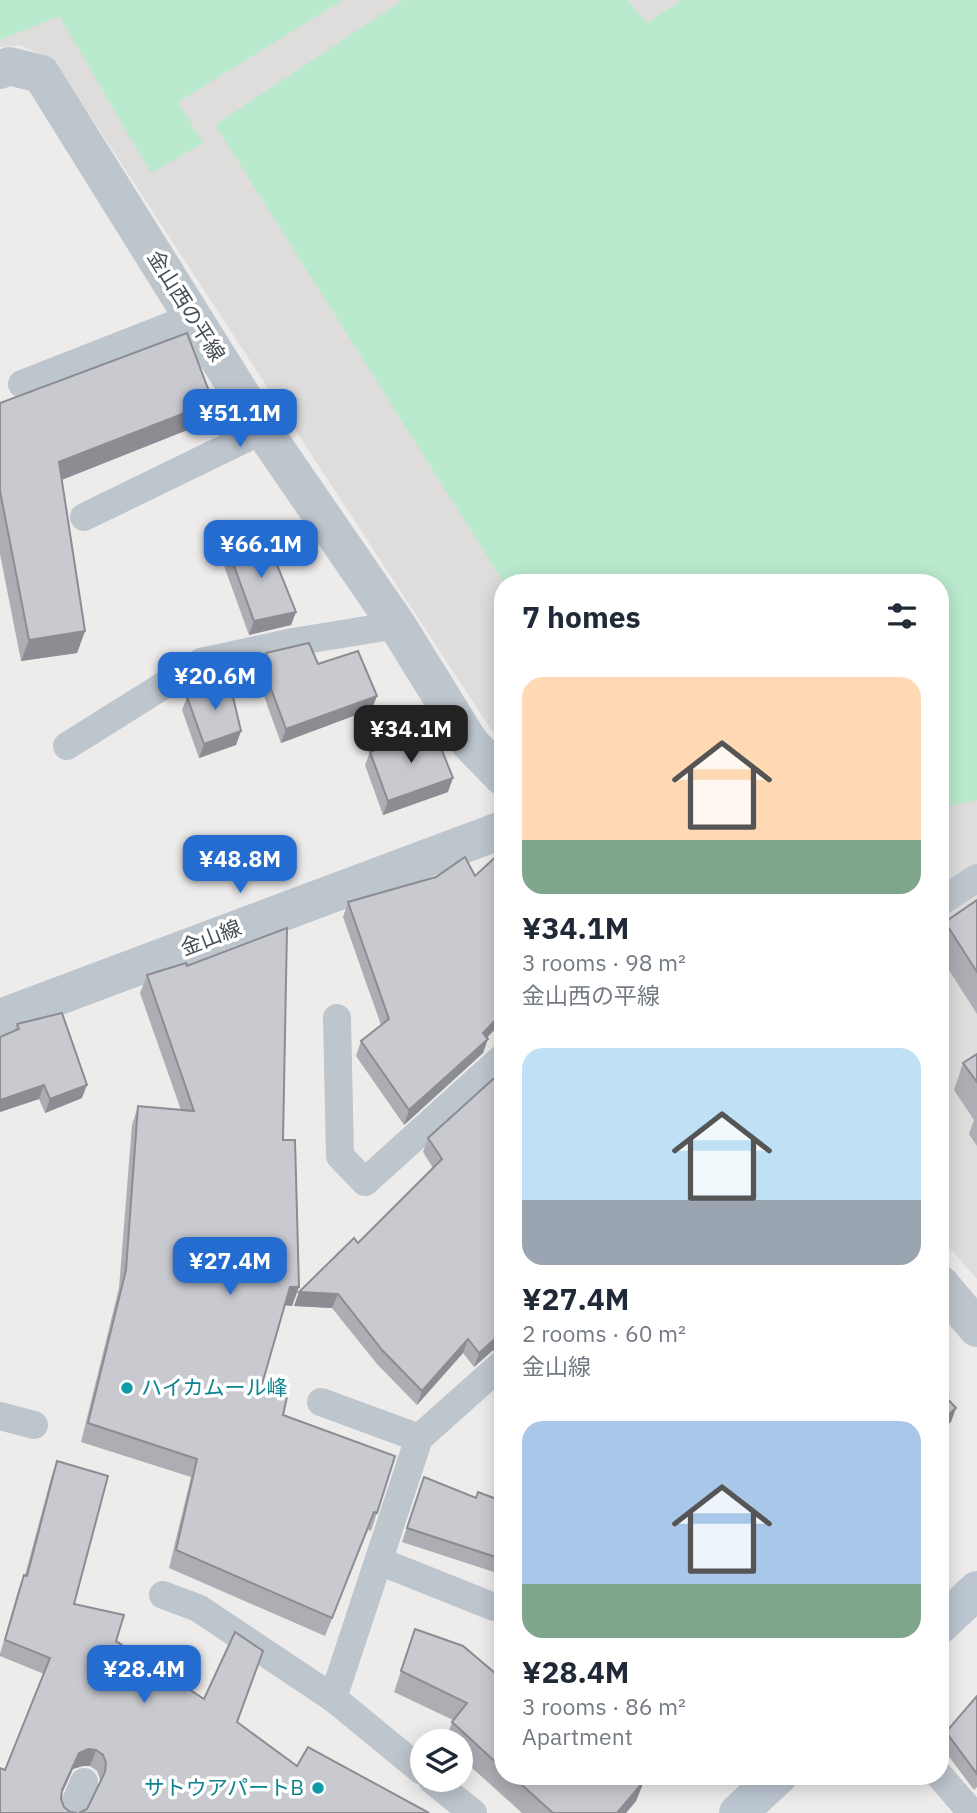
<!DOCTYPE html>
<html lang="en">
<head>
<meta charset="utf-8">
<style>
  :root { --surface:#fff; --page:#f2f2f3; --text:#1f2937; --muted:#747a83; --accent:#246ccf }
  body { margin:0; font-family:"IBM Plex Sans","Noto Sans JP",sans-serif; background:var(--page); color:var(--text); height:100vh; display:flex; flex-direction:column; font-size:26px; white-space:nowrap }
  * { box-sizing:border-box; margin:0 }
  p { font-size:23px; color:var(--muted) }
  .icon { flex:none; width:38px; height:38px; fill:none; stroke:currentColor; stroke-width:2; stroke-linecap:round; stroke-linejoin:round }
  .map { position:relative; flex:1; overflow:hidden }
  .drawer { position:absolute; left:494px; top:574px; width:455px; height:1211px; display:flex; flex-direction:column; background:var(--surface); border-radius:28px; box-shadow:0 4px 18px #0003 }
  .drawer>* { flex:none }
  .controls { position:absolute; left:410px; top:1729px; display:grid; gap:14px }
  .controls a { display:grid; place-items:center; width:63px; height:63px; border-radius:50%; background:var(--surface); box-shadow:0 4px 18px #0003; font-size:35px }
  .price { position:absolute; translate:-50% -60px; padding:0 16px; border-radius:14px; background:var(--accent); color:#fff; font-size:23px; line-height:46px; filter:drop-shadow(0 2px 4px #0008) }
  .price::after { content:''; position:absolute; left:50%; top:42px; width:21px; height:16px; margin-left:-10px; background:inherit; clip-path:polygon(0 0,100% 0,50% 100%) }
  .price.current { background:#222; color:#fff }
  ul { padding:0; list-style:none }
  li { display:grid; align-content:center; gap:14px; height:371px; padding:0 28px }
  li span { display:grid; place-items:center; height:217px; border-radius:21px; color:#555 }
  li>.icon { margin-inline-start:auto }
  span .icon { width:126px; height:126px; fill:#fffc; stroke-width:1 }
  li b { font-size:30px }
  h2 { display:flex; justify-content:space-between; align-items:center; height:84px; padding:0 28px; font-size:30px }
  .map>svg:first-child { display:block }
  .education { fill:#dfdcdc }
  .green { fill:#baeace }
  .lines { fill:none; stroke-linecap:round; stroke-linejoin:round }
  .lane { stroke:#bdc5cd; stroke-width:28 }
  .street { stroke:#bdc5cd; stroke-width:38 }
  .secondary { stroke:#bcc6d1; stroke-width:38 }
  .wall { fill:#acaeb3 }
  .shaded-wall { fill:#8c8d92 }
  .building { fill:#c8cad0; stroke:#8c8d92; stroke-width:2 }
  .culture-dot { fill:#0f9aa8; stroke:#fff; stroke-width:2.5 }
  .labels { text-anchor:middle; stroke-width:7; stroke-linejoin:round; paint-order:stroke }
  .street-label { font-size:21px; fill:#454e57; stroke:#fff }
  .culture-label { font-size:21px; fill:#0d838f; stroke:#fff; text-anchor:start }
</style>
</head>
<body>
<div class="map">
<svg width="977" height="1813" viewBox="0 0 977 1813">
  <rect width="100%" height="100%" fill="#eeebeb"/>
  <path class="education" d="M0 0H977V1279L940 1237V583H502V736L492 731 55 62 20 45 0 47Z"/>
  <g class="green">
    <path d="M0 0H343L178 102 203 143 151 173 59 16 0 40Z"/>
    <path d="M403 0H627L647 23 682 0H977V800L940 808V583H504L215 125Z"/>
  </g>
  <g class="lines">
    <g class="lane">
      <path d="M22 384 193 317"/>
      <path d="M84 517 263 430"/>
      <path d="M67 746 201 662 293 642 397 625"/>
      <path d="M940 902 977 878"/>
      <path d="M337 1018 340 1156 365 1182 502 1058"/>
      <path d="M321 1402 419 1438"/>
      <path d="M0 1416 34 1425"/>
      <path d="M379 1561 494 1607"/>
      <path d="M163 1595 198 1608 333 1698 422 1771"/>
      <path d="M333 1698 419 1438 502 1364"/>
      <path d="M940 1776 972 1813"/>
      <path d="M432 1780 473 1813"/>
      <path d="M71 1813 84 1782"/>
    </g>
    <g class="street">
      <path d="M0 70 9 66 41 74 263 430 397 625 470 743 502 776"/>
      <path d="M0 1018 502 830"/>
      <path d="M940 1284 977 1328"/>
    </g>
    <g class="secondary">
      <path d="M940 1625 977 1590"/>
      <path d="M738 1813 778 1776"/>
    </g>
  </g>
  <g class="wall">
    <path d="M213 402 205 423 62 480 85 631 77 653 21 661 0 554V403Z"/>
    <path d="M228 549 296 612 291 625 249 635 223 563Z"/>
    <path d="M266 653 318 664 372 709 281 743 258 680 262 670 261 666Z"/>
    <path d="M187 697 241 731 236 745 199 758 182 710Z"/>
    <path d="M370 752 448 792 383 815 365 765Z"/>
    <path d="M977 900V1014L940 956V937L945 922Z"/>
    <path d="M348 902 487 1038 483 1053 404 1125 356 1056 361 1041 381 1025 343 917Z"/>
    <path d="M187 966 283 1140 299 1287 292 1306 285 1305 260 1391 377 1513 371 1531 368 1530 325 1636 169 1568 191 1477 81 1442 119 1288 132 1125 138 1106 181 1110 140 993 147 975Z"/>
    <path d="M17 1024 82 1098 45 1113 39 1099 0 1112V1037L14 1031Z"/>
    <path d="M977 1054V1146L969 1134 974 1120 954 1090 963 1063Z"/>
    <path d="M502 1071V1348H499L492 1351 474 1367 463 1353 417 1405 377 1364 332 1308 294 1306 299 1292 358 1243 433 1168 423 1152 428 1138Z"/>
    <path d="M502 1377V1402L495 1393 500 1379Z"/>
    <path d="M57 1461 74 1604 116 1641 237 1722 297 1766 87 1809 100 1783V1779L97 1771 90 1766H83L73 1769 0 1813 5 1770 44 1674 0 1656V1654L18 1591 24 1575H25L51 1478Z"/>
    <path d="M424 1477 476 1498 502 1501V1577L496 1575 497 1573 402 1542Z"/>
    <path d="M415 1629 502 1679V1776H639L644 1781 636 1801 626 1813H522L460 1757V1741H445L453 1720 394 1692Z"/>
    <path d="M977 1696V1787L974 1790 941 1746 946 1732Z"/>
  </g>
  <g class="shaded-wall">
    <path d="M213 402 205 423 51 484 59 462Z"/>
    <path d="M296 612 291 625 249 635 254 621Z"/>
    <path d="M85 631 77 653 21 661 29 640Z"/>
    <path d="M377 696 372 709 281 743 286 729Z"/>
    <path d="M241 731 236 745 199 758 204 744Z"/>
    <path d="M453 778 448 792 383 815 388 801Z"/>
    <path d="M502 1013V1022L478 1047 483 1033Z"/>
    <path d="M488 1039 483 1053 404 1125 409 1110Z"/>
    <path d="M44 1085 39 1099 0 1112V1100Z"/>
    <path d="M87 1085 82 1098 45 1113 50 1099Z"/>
    <path d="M290 1287H299L292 1306 283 1305Z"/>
    <path d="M299 1292 338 1294 332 1308 294 1306Z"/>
    <path d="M502 1335V1348H499L492 1351 474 1367 479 1353 497 1337Z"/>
    <path d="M468 1339 463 1353 417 1405 422 1391Z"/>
    <path d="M956 1408 951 1422 940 1431V1422Z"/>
    <path d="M88 1749 96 1750 90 1766H83L73 1769 56 1807 62 1790 79 1753Z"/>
    <path d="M644 1781 636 1801 626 1813H617Z"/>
  </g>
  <g class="building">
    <path d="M187 333 213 402 59 462 85 631 29 640 0 491V403Z"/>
    <path d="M265 535 296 612 254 621 228 549Z"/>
    <path d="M309 643 318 664 358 651 377 696 286 729 263 667 270 664 266 653Z"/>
    <path d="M229 680 241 731 204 744 187 697Z"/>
    <path d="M433 728 453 778 388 801 370 752Z"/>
    <path d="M502 851V1013L483 1033 488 1039 409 1110 361 1041 389 1019 348 902 436 877 465 857 475 876Z"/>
    <path d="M977 900V972L945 922Z"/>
    <path d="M287 928 283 1140H295L299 1287H290L260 1391 287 1397 283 1415 395 1456 377 1513 374 1512 332 1618 176 1550 197 1459 88 1423 126 1270 138 1106 194 1111 147 975 186 963 187 966Z"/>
    <path d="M62 1013 87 1085 50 1099 44 1085 0 1100V1037L19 1029 17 1024Z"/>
    <path d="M977 1054V1082L963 1063Z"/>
    <path d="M502 1071V1335L497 1337 479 1353 468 1339 422 1391 382 1350 338 1294 299 1292 354 1238 358 1243 442 1159 428 1138Z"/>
    <path d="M940 1391 956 1408 940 1422Z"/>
    <path d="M57 1461 108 1476 74 1604 124 1615 116 1641 204 1699 235 1632 263 1651 237 1722 297 1766 308 1747 429 1813H79L87 1809 105 1772 106 1763 103 1755 96 1750 88 1749 79 1753 62 1790 61 1799 64 1807 70 1812 77 1813H0V1768L5 1770 50 1658 5 1640 24 1575 27 1576Z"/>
    <path d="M424 1477 476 1498 478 1492 502 1501V1559L407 1528Z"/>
    <path d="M415 1629 463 1646 502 1679V1768L452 1722 467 1703 401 1671Z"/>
    <path d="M977 1696V1774L946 1732Z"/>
    <path d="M512 1776H639L644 1781 617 1813H553Z"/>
  </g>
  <g class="culture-dot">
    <circle cx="127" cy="1388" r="7"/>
    <circle cx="318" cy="1788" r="7"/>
  </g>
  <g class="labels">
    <g class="street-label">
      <text transform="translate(186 306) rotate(58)" y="7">金山西の平線</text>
      <text transform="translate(211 938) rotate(-21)" y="7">金山線</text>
    </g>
    <g class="culture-label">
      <text x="141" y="1395">ハイカムール峰</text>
      <text x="304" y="1795" text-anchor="end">サトウアパートB</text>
    </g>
  </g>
</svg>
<div class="controls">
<a><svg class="icon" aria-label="layers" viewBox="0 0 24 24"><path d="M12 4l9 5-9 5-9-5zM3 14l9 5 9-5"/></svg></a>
</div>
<b class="price" style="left:240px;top:449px">¥51.1M</b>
<b class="price" style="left:261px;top:580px">¥66.1M</b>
<b class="price" style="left:215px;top:712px">¥20.6M</b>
<b class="price current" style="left:411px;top:765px">¥34.1M</b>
<b class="price" style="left:240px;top:895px">¥48.8M</b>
<b class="price" style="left:230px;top:1297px">¥27.4M</b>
<b class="price" style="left:144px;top:1705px">¥28.4M</b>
<section class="drawer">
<h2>7 homes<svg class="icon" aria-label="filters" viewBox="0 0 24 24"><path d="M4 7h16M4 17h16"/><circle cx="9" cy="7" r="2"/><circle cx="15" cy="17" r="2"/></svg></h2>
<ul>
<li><span style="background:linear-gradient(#ffd9b3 75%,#7fa58c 0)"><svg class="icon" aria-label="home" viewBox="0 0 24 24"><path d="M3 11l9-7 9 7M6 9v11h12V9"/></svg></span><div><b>¥34.1M</b><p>3 rooms · 98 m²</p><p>金山西の平線</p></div></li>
<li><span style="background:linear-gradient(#bfe0f5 70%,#9aa5b1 0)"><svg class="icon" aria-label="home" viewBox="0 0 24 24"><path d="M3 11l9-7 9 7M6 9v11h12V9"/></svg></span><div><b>¥27.4M</b><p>2 rooms · 60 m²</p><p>金山線</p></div></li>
<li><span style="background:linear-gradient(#a9c7e8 75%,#7fa58c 0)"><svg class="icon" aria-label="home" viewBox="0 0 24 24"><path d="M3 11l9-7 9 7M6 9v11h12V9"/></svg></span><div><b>¥28.4M</b><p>3 rooms · 86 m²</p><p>Apartment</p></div></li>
</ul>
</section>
</div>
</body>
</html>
